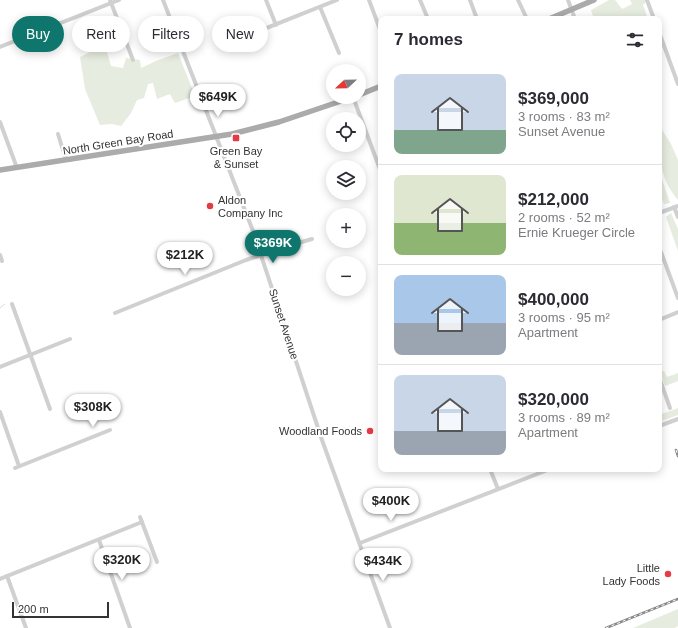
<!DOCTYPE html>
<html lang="en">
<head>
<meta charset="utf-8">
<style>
  :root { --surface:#fff; --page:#f7f7f7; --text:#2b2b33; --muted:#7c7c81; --line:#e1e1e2; --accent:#0f766e }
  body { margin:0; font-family:Arial,sans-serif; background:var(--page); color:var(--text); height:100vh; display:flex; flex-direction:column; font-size:15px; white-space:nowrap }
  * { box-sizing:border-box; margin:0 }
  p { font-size:13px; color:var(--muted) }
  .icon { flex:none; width:22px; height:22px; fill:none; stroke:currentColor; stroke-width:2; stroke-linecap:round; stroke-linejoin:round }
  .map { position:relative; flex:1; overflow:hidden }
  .panel { position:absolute; left:378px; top:16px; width:284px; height:456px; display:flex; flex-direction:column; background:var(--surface); border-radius:8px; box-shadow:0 2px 10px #0003 }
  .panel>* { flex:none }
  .hud { position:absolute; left:12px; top:16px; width:306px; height:36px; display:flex; gap:8px }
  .needle { width:26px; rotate:248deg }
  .fabs { position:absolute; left:326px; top:64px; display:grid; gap:8px }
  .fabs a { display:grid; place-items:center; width:40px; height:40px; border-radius:50%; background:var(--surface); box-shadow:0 2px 10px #0003; font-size:20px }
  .scale { position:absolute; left:12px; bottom:10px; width:97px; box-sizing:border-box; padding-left:4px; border:2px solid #333; border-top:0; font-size:11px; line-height:14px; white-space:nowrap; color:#333; -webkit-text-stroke:3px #fff; paint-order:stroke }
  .price { position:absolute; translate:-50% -34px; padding:0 9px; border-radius:14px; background:#fff; color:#222; font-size:13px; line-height:26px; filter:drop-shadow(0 1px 2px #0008) }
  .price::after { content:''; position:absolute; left:50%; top:24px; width:12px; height:9px; margin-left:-6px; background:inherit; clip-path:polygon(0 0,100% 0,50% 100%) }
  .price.selected { background:var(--accent); color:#fff }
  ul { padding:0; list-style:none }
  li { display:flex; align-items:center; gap:12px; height:100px; padding:0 16px }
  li+li { border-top:1px solid var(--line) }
  li span { display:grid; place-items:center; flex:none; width:112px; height:80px; border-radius:8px; color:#555 }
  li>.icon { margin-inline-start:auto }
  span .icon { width:48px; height:48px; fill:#fffc; stroke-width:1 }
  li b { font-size:17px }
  h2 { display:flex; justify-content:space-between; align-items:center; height:48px; padding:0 16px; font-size:17px }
  .chip { padding:0 14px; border-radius:18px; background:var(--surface); box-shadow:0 2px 10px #0003; font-size:14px; line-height:36px }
  .chip.selected { background:var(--accent); color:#fff }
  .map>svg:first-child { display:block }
  .green { fill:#e6ecdf }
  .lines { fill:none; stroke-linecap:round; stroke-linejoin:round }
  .stream { stroke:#cfe2ee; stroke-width:1 }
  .minor { stroke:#d0d0d0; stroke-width:4 }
  .major { stroke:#ababab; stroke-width:5.5 }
  .rail-casing { stroke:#888; stroke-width:2.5 }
  .rail { stroke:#fff; stroke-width:1; stroke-dasharray:3; stroke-linecap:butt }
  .poi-dot { fill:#e63946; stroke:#fff; stroke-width:1.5 }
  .labels { text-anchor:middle; stroke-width:4; stroke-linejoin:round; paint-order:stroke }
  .street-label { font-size:11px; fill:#333; stroke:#fff }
  .poi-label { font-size:11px; fill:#333; stroke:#fff; text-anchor:end }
</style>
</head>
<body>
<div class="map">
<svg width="678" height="628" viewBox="0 0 678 628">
  <rect width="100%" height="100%" fill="#fff"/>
  <g class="green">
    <path d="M609 0H615L622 9 632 4 630 0H645L646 2 643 5 648 19H594L591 10Z"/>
    <path d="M91 27 98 28 103 35 118 34 115 43 107 52 111 66 123 68 126 58 140 60 141 68 156 61 178 53 195 96 175 103 170 94 157 99 153 83 148 84 144 98 137 100 131 113 121 126 112 124 100 125 85 89 80 57 90 52Z"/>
    <path d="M659 125 671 144 678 160V200C658 176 659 154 659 125Z"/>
    <path d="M659 171 670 203 664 204 659 190Z"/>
    <path d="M671 213 678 229V251L666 217Z"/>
    <path d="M660 371H664L667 377 678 373V381L665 386Z"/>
    <path d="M678 408V415L659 422V415Z"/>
    <path d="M678 609V626L675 628H633Z"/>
  </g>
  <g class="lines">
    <path class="stream" d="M0 308 5 304"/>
    <g class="minor">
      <path d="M110 0 133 60"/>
      <path d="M163 0 253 231 322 440 390 628"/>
      <path d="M266 0 276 25"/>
      <path d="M369 0 381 32"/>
      <path d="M420 0 428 19"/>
      <path d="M470 0 477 19"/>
      <path d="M518 0 527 19"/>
      <path d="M568 0 575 19"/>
      <path d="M647 0 654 19"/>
      <path d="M320 7 339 53"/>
      <path d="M659 32 678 84"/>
      <path d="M244 37 337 0"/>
      <path d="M0 47 119 0"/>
      <path d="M353 97 381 172"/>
      <path d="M0 122 17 168"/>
      <path d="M58 134 66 160"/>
      <path d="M674 207 678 217"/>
      <path d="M659 213 678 206"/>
      <path d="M661 252 678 298"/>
      <path d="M0 255 2 261"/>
      <path d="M12 304 50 409"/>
      <path d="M115 313 246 260 291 245 312 239"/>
      <path d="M659 320 678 312"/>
      <path d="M0 367 70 339"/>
      <path d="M659 377 670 408"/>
      <path d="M0 412 19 466"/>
      <path d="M659 426 678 419"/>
      <path d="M15 468 110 430"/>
      <path d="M490 469 498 489"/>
      <path d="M140 517 157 562"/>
      <path d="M99 540 130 628"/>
      <path d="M360 543 550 469"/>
      <path d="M7 576 26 628"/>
      <path d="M0 579 142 522"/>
    </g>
    <g class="major">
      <path d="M549 19 594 0"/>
      <path d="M359 95 381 86"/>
      <path d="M0 170 232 134 279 122 353 97"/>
    </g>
    <defs>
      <g id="rail">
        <path d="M676 450 678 456"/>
        <path d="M606 628 678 599"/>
      </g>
    </defs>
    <use href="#rail" class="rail-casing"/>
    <use href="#rail" class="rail"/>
  </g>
  <g class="poi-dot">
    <rect x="232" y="134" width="8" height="8" rx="2"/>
    <circle cx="210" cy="206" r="4"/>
    <circle cx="370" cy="431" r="4"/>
    <circle cx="668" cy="574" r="4"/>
  </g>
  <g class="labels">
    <g class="street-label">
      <text transform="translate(118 142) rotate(-9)" y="4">North Green Bay Road</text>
      <text transform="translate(284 324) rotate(72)" y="4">Sunset Avenue</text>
    </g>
    <g class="poi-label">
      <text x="236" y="155" text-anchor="middle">Green Bay<tspan x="236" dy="13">&amp; Sunset</tspan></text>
      <text x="218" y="204" text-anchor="start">Aldon<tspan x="218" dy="13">Company Inc</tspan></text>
      <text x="362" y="435">Woodland Foods</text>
      <text x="660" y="572">Little<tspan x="660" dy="13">Lady Foods</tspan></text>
    </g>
  </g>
</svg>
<div class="fabs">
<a><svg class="needle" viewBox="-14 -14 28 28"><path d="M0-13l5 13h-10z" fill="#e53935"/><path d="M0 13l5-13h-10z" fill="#7c7c81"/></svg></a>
<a><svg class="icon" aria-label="locate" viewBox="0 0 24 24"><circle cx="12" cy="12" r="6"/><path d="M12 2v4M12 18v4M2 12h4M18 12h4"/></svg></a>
<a><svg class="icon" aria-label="layers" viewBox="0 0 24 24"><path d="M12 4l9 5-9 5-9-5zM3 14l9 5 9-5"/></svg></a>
<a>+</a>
<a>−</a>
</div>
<div class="scale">200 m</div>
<b class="price" style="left:218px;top:118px">$649K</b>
<b class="price selected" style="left:273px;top:264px">$369K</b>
<b class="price" style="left:185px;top:276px">$212K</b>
<b class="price" style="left:93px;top:428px">$308K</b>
<b class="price" style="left:391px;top:522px">$400K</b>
<b class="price" style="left:122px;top:581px">$320K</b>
<b class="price" style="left:383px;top:582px">$434K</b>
<div class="hud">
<a class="chip selected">Buy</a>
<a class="chip">Rent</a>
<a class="chip">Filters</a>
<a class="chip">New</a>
</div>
<section class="panel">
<h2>7 homes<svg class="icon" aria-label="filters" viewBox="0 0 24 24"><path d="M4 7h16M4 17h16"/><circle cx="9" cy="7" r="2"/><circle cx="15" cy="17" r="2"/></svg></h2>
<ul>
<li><span style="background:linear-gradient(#c9d6e8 70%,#7fa58c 0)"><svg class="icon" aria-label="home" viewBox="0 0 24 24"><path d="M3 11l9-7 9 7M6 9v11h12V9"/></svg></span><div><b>$369,000</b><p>3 rooms · 83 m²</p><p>Sunset Avenue</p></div></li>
<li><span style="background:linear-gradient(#dfe7d0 60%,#8fb573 0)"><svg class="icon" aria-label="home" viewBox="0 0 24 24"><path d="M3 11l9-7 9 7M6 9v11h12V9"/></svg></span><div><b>$212,000</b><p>2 rooms · 52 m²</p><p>Ernie Krueger Circle</p></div></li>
<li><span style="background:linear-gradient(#a9c7e8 60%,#9aa5b1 0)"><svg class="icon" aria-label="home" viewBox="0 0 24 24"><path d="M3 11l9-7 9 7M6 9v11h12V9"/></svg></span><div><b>$400,000</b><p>3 rooms · 95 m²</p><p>Apartment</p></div></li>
<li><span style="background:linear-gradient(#c9d6e8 70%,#9aa5b1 0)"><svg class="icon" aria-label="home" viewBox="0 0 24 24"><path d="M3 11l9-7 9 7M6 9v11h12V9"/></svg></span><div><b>$320,000</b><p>3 rooms · 89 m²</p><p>Apartment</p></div></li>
</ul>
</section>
</div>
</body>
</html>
